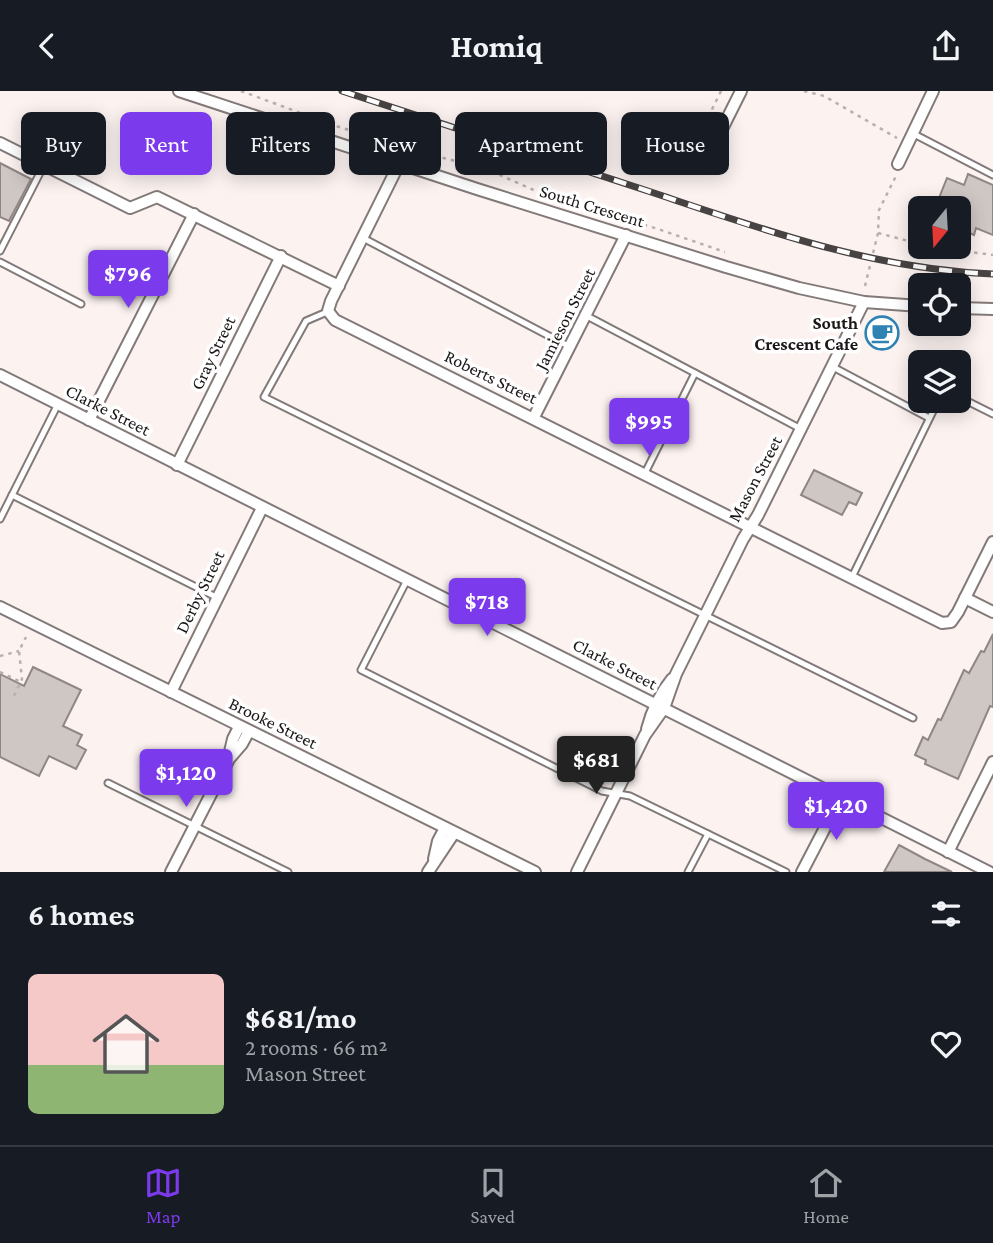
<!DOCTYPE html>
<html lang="en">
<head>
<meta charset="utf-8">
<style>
  :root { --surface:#171b24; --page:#242831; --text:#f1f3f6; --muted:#9ea1a6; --line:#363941; --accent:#7c3aed }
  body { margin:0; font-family:"Crimson Pro",serif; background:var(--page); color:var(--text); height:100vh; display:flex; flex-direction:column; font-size:26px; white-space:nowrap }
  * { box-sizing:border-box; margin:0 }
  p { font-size:23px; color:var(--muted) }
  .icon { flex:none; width:38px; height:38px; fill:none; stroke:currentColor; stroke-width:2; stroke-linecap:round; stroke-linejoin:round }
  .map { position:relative; height:781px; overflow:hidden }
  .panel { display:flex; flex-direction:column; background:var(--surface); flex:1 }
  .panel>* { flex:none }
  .guide { position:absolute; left:21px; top:21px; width:952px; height:63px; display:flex; gap:14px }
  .needle { width:46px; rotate:198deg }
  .buttons { position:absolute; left:908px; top:105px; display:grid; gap:14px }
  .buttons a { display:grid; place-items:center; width:63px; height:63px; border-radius:10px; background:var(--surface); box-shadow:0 4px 18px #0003; font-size:35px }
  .price { position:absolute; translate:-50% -60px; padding:0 16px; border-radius:7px; background:var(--accent); color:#fff; font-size:23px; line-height:46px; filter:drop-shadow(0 2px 4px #0008) }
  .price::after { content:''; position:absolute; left:50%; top:42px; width:21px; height:16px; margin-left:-10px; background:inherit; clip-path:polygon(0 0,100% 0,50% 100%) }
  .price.active { background:#222; color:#fff }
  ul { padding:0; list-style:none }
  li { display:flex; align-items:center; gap:21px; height:175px; padding:0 28px }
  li+li { border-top:2px solid var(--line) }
  li span { display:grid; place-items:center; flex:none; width:196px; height:140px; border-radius:10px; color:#555 }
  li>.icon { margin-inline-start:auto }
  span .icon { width:84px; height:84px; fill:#fffc; stroke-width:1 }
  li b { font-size:30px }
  h2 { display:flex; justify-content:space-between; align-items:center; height:84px; padding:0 28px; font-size:30px }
  .chip { padding:0 24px; border-radius:10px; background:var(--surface); box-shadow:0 4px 18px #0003; font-size:24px; line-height:63px }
  .chip.active { background:var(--accent); color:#fff }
  header { display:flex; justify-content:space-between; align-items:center; height:91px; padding:0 28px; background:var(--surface); font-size:32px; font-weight:700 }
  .tabs { display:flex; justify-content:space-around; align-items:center; height:98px; border-top:2px solid var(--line); background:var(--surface); font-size:19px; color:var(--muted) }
  .tabs a { display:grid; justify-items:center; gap:4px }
  .tabs .active { color:var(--accent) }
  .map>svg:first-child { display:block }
  .building { fill:#cfc7c4; stroke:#8f8785; stroke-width:2 }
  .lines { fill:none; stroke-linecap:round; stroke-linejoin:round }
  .service-casing { stroke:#827a78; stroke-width:9 }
  .minor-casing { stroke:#827a78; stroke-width:14 }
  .path { stroke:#b8b1b0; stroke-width:2.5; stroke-dasharray:3.5 5; stroke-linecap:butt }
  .service { stroke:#fff; stroke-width:5 }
  .minor { stroke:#fff; stroke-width:10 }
  .rail-casing { stroke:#474342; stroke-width:7 }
  .rail { stroke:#fff; stroke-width:4.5; stroke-dasharray:13; stroke-linecap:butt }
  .labels { text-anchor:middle; stroke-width:7; stroke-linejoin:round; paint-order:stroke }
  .street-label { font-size:18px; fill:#1b1817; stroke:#fff }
  .poi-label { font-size:18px; font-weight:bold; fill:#1b1817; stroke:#fff; text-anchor:end }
</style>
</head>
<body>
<header><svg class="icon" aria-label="back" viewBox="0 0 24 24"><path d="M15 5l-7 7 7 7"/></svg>Homiq<svg class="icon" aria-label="share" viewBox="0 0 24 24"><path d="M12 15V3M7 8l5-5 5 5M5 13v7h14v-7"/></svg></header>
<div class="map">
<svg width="993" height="781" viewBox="0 0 993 781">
  <rect width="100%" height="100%" fill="#fcf3f1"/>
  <g class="building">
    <path d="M0 72 31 88 9 130 0 126Z"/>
    <path d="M968 83 993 94V144L976 137 974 144 959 137V117H935L947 87 964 94Z"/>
    <path d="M814 379 862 402 856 414 849 411 842 424 801 404Z"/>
    <path d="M993 543V616L990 615 958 688 925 673 926 669 915 664 923 646 928 649 938 628 941 629 964 579 969 582 981 560 984 561Z"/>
    <path d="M33 576 81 599 63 635 82 644 77 654 86 659 76 678 49 665 39 685 0 666V583L24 595Z"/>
    <path d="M899 754 925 768 952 781H884Z"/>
  </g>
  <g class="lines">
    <defs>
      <g id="service">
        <path d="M912 42 993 84"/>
        <path d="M363 147 570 256"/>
        <path d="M0 160 44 74"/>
        <path d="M0 171 81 213"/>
        <path d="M327 221 306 230 264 306 913 627"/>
        <path d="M587 225 801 338"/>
        <path d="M833 276 929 327"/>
        <path d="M959 306 993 323"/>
        <path d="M645 382 695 282"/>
        <path d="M12 404 216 506"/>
        <path d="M0 428 58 313"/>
        <path d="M852 486 938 310"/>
        <path d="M407 489 361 579 602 700 630 705 786 781"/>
        <path d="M108 692 288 781"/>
        <path d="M688 781 708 743"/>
      </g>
      <g id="minor">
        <path d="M179 0 477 98 726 176 799 197 864 211 920 215"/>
        <path d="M716 50 741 0"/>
        <path d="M0 52 130 117 157 106 339 195"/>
        <path d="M400 71 331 210 328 220 335 229 942 532 951 531 958 521 993 451"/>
        <path d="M898 73 933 0"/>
        <path d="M959 217 993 218"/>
        <path d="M0 284 989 781"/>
        <path d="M534 326 626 144"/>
        <path d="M89 329 194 123"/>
        <path d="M177 374 281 165"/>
        <path d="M965 507 993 521"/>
        <path d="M0 516 535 781"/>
        <path d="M171 601 262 417"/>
        <path d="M647 638C652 619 659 604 672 588"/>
        <path d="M229 665 233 648 239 636"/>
        <path d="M948 761 993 671"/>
        <path d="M434 768 438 750 445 737"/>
        <path d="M171 781 229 668 242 653 249 640"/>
        <path d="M428 781 454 742"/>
        <path d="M577 781 645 644 664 617 676 583 743 448 758 424 864 211"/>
        <path d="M802 781 841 706"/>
      </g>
    </defs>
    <use href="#service" class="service-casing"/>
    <use href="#minor" class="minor-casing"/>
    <g class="path">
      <path d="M241 0 333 34 415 60 484 77 545 104 658 138 725 161"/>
      <path d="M804 0 824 5 897 47"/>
      <path d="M671 36 706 53"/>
      <path d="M697 49 721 0"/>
      <path d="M878 142 920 153"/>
      <path d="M932 156 993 164"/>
      <path d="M865 195 878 142 879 119 896 85"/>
      <path d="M0 565 19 560"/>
      <path d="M0 581 21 591"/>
      <path d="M14 605 22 588 19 560 26 546"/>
    </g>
    <use href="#service" class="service"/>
    <use href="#minor" class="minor"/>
    <defs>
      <path id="rail" d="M342 0C446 34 550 68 654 102 767 140 873 178 993 183"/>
    </defs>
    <use href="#rail" class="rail-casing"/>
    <use href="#rail" class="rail"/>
  </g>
  <defs>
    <symbol id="cafe-ring" viewBox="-11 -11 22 22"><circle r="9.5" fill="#fff" stroke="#2e83b3" stroke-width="1.5"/><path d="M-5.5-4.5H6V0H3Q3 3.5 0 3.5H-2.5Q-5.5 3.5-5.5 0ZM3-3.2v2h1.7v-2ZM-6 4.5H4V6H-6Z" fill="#2e83b3"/></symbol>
  </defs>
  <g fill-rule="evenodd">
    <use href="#cafe-ring" x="863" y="223" width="38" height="38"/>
  </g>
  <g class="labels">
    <g class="street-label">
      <text transform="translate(592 115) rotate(17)" y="6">South Crescent</text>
      <text transform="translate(565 228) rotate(-63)" y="6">Jamieson Street</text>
      <text transform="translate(213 262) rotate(-64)" y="6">Gray Street</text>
      <text transform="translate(491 286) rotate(26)" y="6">Roberts Street</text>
      <text transform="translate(108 319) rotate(27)" y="6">Clarke Street</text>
      <text transform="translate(755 388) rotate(-62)" y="6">Mason Street</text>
      <text transform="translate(200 501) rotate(-64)" y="6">Derby Street</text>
      <text transform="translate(615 573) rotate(27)" y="6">Clarke Street</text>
      <text transform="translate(273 632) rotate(26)" y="6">Brooke Street</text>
    </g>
    <g class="poi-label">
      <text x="858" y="238">South<tspan x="858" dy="21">Crescent Cafe</tspan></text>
    </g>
  </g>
</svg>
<div class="buttons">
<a><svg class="needle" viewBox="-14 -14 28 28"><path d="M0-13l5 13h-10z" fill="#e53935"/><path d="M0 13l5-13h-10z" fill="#9ea1a6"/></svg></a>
<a><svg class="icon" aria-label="locate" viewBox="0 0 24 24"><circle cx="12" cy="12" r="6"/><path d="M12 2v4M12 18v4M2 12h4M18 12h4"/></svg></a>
<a><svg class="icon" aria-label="layers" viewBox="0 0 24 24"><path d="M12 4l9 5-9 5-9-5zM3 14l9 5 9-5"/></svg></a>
</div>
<b class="price" style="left:128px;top:219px">$796</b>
<b class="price" style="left:649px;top:367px">$995</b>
<b class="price" style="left:487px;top:547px">$718</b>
<b class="price active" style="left:596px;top:705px">$681</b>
<b class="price" style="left:186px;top:718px">$1,120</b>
<b class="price" style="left:836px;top:751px">$1,420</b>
<div class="guide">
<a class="chip">Buy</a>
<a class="chip active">Rent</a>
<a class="chip">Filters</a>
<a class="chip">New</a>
<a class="chip">Apartment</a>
<a class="chip">House</a>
</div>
</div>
<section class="panel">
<h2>6 homes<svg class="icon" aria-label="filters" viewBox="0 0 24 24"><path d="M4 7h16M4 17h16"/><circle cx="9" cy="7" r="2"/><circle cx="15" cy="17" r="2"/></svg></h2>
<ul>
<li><span style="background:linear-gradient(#f6c9c9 65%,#8fb573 0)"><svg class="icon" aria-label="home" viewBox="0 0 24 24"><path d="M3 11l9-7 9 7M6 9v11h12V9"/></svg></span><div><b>$681/mo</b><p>2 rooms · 66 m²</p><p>Mason Street</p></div><svg class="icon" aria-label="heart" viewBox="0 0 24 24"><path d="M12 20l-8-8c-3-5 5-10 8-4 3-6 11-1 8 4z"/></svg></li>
</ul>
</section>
<nav class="tabs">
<a class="active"><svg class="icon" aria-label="map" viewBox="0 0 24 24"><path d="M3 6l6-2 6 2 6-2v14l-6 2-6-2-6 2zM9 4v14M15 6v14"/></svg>Map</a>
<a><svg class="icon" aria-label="saved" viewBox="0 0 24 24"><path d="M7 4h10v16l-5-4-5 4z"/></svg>Saved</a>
<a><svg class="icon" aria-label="home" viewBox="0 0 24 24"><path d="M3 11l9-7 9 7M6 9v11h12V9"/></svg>Home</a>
</nav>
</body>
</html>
